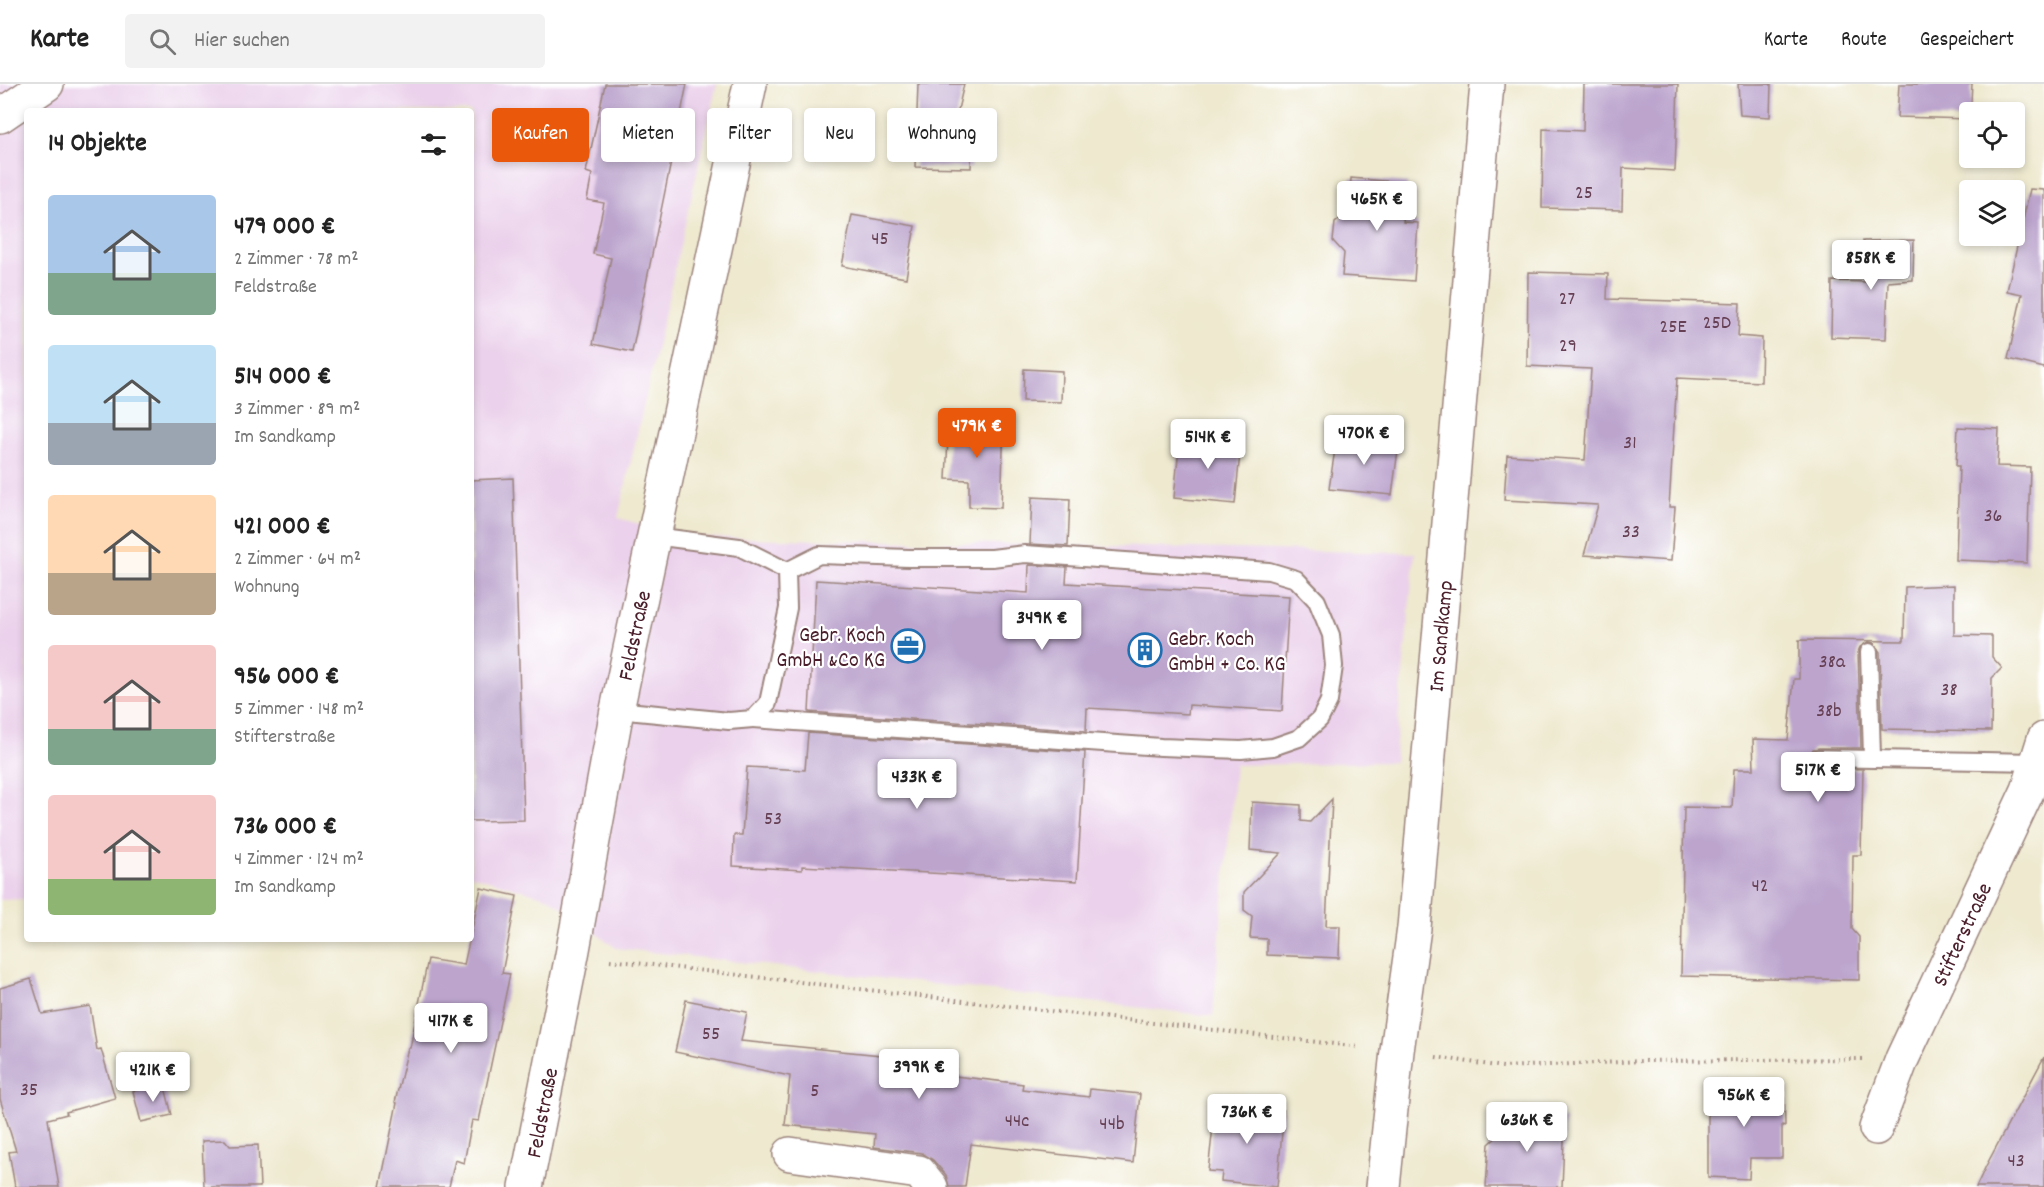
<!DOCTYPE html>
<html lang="de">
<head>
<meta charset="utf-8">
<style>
  :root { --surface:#fff; --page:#f2f2f2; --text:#222; --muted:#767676; --line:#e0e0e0; --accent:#ea580c }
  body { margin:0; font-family:Dekko,sans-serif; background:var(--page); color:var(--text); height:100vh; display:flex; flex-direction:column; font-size:22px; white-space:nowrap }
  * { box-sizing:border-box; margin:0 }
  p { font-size:20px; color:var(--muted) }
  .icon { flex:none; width:33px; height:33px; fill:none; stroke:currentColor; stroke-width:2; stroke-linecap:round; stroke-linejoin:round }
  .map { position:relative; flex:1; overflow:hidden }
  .side { position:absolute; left:24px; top:24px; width:450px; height:834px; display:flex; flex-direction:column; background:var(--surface); border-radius:6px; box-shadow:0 3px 9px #0003 }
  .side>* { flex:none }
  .guide { position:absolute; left:492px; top:24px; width:570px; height:54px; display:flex; gap:12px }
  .fabs { position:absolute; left:1959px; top:18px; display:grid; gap:12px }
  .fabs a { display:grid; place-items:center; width:66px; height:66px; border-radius:6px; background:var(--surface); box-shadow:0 3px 9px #0003; font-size:30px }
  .price { position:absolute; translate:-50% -51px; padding:0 14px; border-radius:6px; background:#fff; color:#222; font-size:20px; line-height:39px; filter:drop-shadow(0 2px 3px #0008) }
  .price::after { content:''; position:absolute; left:50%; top:36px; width:18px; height:14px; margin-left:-9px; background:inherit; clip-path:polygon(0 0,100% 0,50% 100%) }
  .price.selected { background:var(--accent); color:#fff }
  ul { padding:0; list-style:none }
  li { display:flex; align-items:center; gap:18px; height:150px; padding:0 24px }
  li span { display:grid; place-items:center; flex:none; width:168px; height:120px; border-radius:6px; color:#555 }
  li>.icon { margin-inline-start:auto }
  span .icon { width:72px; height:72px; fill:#fffc; stroke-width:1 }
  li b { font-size:26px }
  h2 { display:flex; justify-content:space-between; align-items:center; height:72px; padding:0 24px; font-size:26px }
  .tag { padding:0 21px; border-radius:6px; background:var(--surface); box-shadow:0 3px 9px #0003; font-size:21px; line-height:54px }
  .tag.selected { background:var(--accent); color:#fff }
  header { display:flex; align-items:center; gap:36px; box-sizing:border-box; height:84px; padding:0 30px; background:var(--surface); border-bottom:2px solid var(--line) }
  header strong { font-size:28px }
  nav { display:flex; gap:33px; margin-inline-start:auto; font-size:21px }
  .search { width:420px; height:54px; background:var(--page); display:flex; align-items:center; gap:15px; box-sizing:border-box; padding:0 21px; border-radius:6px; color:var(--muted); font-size:22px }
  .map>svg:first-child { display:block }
  .built { fill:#ebd1eb }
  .building { fill:#bca4cd }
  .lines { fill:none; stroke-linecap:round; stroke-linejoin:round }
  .service-casing { stroke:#9c847d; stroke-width:20 }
  .minor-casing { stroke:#9c847d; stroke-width:36 }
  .path { stroke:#9c847d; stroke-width:4; stroke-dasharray:1.5 4.5; stroke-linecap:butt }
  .service { stroke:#fff; stroke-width:16 }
  .minor { stroke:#fff; stroke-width:33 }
  .labels { text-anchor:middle; stroke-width:4.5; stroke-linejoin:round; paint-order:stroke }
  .number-label { font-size:20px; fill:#664054 }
  .poi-label { font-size:22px; fill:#4a1f2b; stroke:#fff; text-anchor:end }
  .street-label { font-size:22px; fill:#4a1f2b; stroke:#fff }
</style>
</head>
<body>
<header>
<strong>Karte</strong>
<div class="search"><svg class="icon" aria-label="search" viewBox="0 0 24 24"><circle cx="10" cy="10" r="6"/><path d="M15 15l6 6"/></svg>Hier suchen</div>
<nav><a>Karte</a><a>Route</a><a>Gespeichert</a></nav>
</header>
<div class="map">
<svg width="2044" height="1103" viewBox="0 0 2044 1103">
  <rect width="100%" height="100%" fill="#fff"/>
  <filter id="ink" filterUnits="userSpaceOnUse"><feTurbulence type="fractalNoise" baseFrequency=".0167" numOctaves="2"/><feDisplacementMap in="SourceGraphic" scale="12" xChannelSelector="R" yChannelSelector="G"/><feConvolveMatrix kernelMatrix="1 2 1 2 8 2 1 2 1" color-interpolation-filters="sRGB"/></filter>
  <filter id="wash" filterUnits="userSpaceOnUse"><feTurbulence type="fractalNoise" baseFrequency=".008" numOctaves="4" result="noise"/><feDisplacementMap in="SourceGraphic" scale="24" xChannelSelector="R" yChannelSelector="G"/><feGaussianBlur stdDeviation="1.35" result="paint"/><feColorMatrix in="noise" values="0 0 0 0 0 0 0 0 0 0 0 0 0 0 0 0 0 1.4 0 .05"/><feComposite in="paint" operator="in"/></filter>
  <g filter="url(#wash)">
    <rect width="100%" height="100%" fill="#eee9cf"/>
    <path class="built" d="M0 0H717L618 434 686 453 1415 469 1394 678 1235 681 1213 932 616 864 550 814 471 791V27H27V815L0 816Z"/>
    <g id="blocks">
      <g class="building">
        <path d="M605 0H687L632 268 593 260 611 174 593 170 604 119 587 116 592 90 586 88Z"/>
        <path d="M918 0H964L953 47H972L971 84 915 83Z"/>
        <path d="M1584 0H1678L1675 87 1623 84 1622 126 1542 124 1543 45 1583 47Z"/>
        <path d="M1738 0H1771L1770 33 1740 31Z"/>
        <path d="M1899 0H1972L1970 35 1897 33Z"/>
        <path d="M1351 94 1407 99 1403 138 1418 139 1414 197 1342 192 1344 169 1333 157 1335 139 1349 127Z"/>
        <path d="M2030 105 2044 106V284L2008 275 2022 210 2007 207Z"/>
        <path d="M852 131 915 142 906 194 842 182Z"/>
        <path d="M1914 156 1913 196 1888 198 1886 255 1831 253 1832 197 1868 198 1863 157Z"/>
        <path d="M1528 188 1608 190 1607 215 1740 219 1738 252 1762 254 1761 298 1677 294 1669 423H1675L1671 477 1584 471 1598 421 1504 416 1507 371 1585 376 1591 285 1527 282Z"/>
        <path d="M1024 285 1062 287 1061 318 1023 317Z"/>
        <path d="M949 334 1004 337 1001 424 969 423V396L946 395Z"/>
        <path d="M1958 343 1999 345 1997 382 2030 383 2027 479 1956 476 1959 382H1956Z"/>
        <path d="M1337 352 1399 358 1392 411 1329 405Z"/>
        <path d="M1180 353 1241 359 1235 420 1174 414Z"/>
        <path d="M513 394 524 736 471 737V396Z"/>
        <path d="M1032 413 1070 415 1068 462 1030 460Z"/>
        <path d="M1029 481 1067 483 1066 499 1289 512 1282 627 1189 621 1188 630 1087 624 1086 647 809 628 816 496 1028 509Z"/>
        <path d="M1954 501V551L1992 552V573L2002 584 1992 594 1991 647 1882 645 1880 568 1874 559 1868 558 1860 563 1858 568 1861 664H1819L1813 665 1809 673 1810 680 1818 684 1863 685 1861 771H1853L1852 845 1859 853V896L1681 892 1684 723 1732 724 1734 685H1754L1753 655 1788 656 1794 595H1799V556L1904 557 1905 503Z"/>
        <path d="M808 649 1085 668 1077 797 802 782V786L733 782 734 751H742L747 683 805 686Z"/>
        <path d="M1332 715 1326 842H1340L1339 874 1267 871V855L1250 854 1252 832 1244 826V808L1281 769 1250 766 1252 718 1301 721V737L1310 738Z"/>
        <path d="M481 804 517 812 502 889 510 890 479 1037 472 1036 464 1079 455 1076 449 1103H380L397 1019 395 1018 408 964H410L428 875 464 881Z"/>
        <path d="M31 895 42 930 90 922 97 966 101 965 115 1014 66 1028 67 1030 48 1035 59 1103H15L9 1068 16 1067 0 1015V904Z"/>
        <path d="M686 916 747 928 741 957 891 972 890 975 956 982 955 992 1023 1000 1022 1005 1089 1013 1090 1005 1140 1010 1133 1079 971 1060 965 1103H949L946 1091 933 1076 922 1069 874 1063 875 1050 785 1041 790 992 675 968Z"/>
        <path d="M2044 973V1103H1976L1986 1082Z"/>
        <path d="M164 999 172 1031 141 1038 133 1007Z"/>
        <path d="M1784 1001 1785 1042 1782 1041V1074H1750L1749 1095 1708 1093V1003Z"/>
        <path d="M1229 1020 1284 1026 1277 1103 1221 1097 1222 1088 1208 1087 1215 1025 1229 1027Z"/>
        <path d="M1500 1032 1565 1035 1562 1103H1486L1489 1060 1499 1051Z"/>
        <path d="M225 1056 230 1062 258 1061 260 1103H204L202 1057Z"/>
      </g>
    </g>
  </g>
  <g filter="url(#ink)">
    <use href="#blocks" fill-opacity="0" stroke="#9c847d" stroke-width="1.5"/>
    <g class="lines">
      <defs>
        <g id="service">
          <path d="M1869 568 1872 673"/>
          <path d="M617 626 729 637 753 635 768 619 788 524 787 487 739 463 654 452"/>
          <path d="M753 635 1161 663 1241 666 1273 663 1299 654 1320 635 1329 617 1334 582 1331 551 1317 517 1296 495 1269 487 1025 470 992 474H909L819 471 787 487"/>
          <path d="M1819 674 2037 678"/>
        </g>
        <g id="minor">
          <path d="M0 32 47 0"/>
          <path id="s1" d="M1876 1044 1902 975 2028 706 2044 655"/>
          <path d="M790 1070 919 1088 931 1103"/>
          <path id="s2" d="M526 1103 572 871 617 626 750 0"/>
          <path id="s3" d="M1383 1103 1397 967 1414 844 1487 0"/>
        </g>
      </defs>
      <use href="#service" class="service-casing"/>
      <use href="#minor" class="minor-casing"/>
      <g class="path">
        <path d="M610 876 1360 963"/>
        <path d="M1436 973 1503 983 1643 977 1862 975"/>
      </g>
      <use href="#service" class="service"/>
      <use href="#minor" class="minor"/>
    </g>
  </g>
  <defs>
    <symbol id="office-ring" viewBox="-11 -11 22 22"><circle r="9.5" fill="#fff" stroke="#1f6fb2" stroke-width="1.5"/><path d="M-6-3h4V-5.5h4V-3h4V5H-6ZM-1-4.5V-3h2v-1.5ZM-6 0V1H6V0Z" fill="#1f6fb2"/></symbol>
    <symbol id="building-ring" viewBox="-11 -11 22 22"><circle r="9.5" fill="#fff" stroke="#1f6fb2" stroke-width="1.5"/><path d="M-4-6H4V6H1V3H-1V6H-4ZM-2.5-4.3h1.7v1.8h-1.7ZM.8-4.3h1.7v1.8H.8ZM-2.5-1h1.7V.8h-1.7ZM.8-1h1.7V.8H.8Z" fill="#1f6fb2"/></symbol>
  </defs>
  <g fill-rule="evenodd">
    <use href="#office-ring" x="889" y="543" width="38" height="38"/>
    <use href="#building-ring" x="1126" y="547" width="38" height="38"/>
  </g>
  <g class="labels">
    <g class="number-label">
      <text x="1584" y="114">25</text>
      <text x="880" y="160">45</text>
      <text x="1567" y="220">27</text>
      <text x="1717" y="244">25D</text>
      <text x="1673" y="248">25E</text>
      <text x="1568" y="267">29</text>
      <text x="1630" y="364">31</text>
      <text x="1993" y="437">36</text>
      <text x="1631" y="453">33</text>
      <text x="1832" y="583">38a</text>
      <text x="1949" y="611">38</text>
      <text x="1829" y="632">38b</text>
      <text x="773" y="740">53</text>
      <text x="1760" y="807">42</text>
      <text x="711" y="955">55</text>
      <text x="29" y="1011">35</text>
      <text x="815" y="1012">5</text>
      <text x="1017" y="1042">44c</text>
      <text x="1112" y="1045">44b</text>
      <text x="2016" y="1082">43</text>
    </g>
    <g class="poi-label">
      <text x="885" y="557">Gebr. Koch<tspan x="885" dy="25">GmbH &amp;Co KG</tspan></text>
      <text x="1168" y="561" text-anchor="start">Gebr. Koch<tspan x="1168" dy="25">GmbH + Co. KG</tspan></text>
    </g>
    <g class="street-label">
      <text dy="8" stroke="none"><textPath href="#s2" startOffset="562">Feldstraße</textPath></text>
      <text dy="8" stroke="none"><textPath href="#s3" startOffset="554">Im Sandkamp</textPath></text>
      <text dy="8" stroke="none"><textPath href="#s1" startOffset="212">Stifterstraße</textPath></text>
      <text dy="8" stroke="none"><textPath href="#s2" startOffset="76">Feldstraße</textPath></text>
    </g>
  </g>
</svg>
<div class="fabs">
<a><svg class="icon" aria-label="locate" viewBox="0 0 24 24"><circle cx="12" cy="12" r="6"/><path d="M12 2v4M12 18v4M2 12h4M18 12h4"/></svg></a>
<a><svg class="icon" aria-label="layers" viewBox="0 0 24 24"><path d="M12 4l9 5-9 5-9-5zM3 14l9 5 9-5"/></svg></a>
</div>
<b class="price" style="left:1377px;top:148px">465K €</b>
<b class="price" style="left:1871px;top:207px">858K €</b>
<b class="price selected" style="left:977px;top:375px">479K €</b>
<b class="price" style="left:1364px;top:382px">470K €</b>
<b class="price" style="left:1208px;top:386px">514K €</b>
<b class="price" style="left:1042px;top:567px">349K €</b>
<b class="price" style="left:1818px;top:719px">517K €</b>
<b class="price" style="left:917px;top:726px">433K €</b>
<b class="price" style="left:451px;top:970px">417K €</b>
<b class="price" style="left:919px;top:1016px">399K €</b>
<b class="price" style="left:153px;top:1019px">421K €</b>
<b class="price" style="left:1744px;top:1044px">956K €</b>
<b class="price" style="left:1247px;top:1061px">736K €</b>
<b class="price" style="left:1527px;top:1069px">636K €</b>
<div class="guide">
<a class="tag selected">Kaufen</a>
<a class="tag">Mieten</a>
<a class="tag">Filter</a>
<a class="tag">Neu</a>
<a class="tag">Wohnung</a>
</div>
<section class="side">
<h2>14 Objekte<svg class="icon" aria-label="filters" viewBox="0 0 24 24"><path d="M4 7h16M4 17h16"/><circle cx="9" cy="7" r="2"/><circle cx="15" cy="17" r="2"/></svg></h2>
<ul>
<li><span style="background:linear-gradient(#a9c7e8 65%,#7fa58c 0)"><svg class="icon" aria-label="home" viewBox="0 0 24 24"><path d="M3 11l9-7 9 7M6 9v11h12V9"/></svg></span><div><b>479 000 €</b><p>2 Zimmer · 78 m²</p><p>Feldstraße</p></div></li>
<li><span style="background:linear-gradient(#bfe0f5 65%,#9aa5b1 0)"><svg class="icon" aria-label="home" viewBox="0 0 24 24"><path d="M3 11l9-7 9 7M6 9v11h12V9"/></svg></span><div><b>514 000 €</b><p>3 Zimmer · 89 m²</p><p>Im Sandkamp</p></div></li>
<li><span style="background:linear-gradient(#ffd9b3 65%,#b9a48a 0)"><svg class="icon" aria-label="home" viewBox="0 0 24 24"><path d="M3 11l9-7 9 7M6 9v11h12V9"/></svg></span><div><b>421 000 €</b><p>2 Zimmer · 64 m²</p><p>Wohnung</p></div></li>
<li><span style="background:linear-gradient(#f6c9c9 70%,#7fa58c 0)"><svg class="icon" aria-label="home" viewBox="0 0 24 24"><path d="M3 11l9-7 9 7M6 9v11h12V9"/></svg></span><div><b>956 000 €</b><p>5 Zimmer · 148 m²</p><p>Stifterstraße</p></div></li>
<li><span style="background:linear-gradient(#f6c9c9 70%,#8fb573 0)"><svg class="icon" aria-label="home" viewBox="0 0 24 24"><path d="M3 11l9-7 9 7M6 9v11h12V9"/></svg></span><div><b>736 000 €</b><p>4 Zimmer · 124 m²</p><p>Im Sandkamp</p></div></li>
</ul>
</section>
</div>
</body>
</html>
